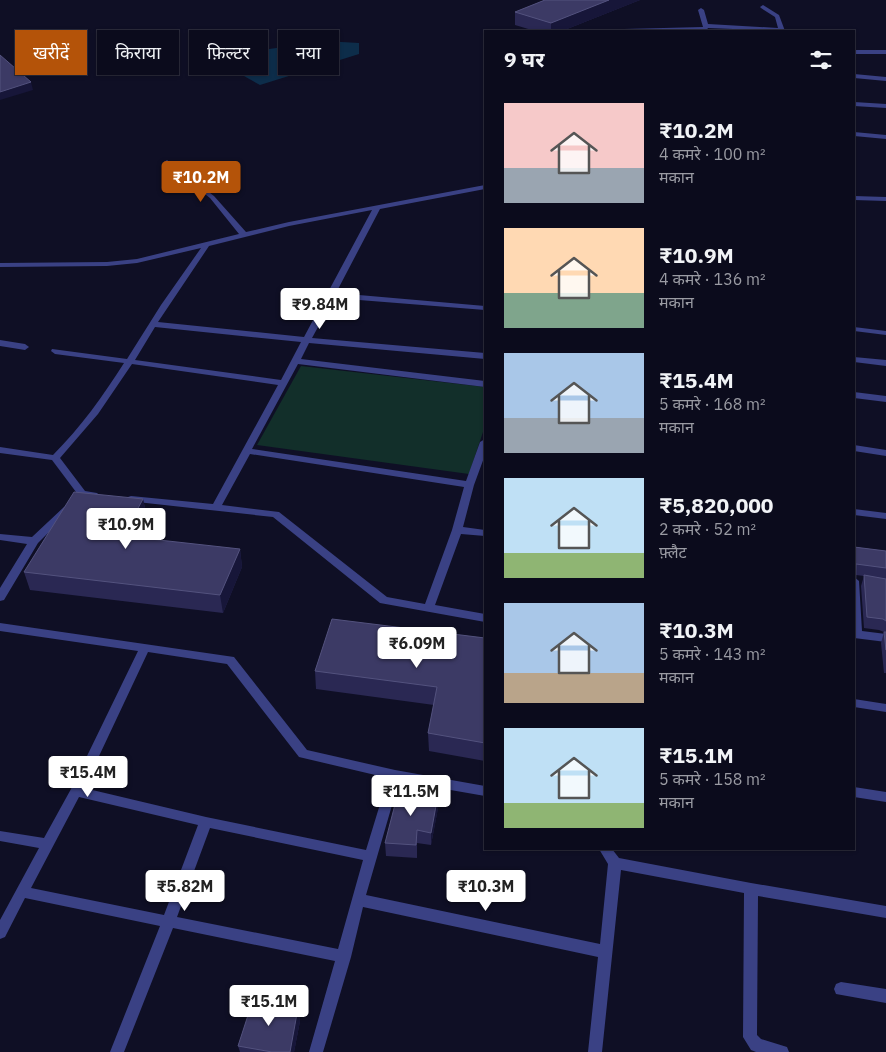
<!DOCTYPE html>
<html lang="hi">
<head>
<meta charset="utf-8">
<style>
  :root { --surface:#0b0b1c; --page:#141425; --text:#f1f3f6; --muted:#9a9ba3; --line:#2b2b3b; --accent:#b45309 }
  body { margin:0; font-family:"IBM Plex Sans","Noto Sans Devanagari",sans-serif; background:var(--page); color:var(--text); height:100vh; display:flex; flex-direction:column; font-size:19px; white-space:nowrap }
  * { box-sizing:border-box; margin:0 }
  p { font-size:16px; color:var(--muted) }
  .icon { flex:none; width:28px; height:28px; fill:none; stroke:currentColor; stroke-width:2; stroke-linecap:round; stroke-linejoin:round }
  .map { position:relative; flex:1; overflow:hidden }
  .sheet { position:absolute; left:484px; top:30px; width:371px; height:820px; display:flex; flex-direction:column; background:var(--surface); border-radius:0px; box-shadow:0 1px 4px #0004,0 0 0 1px var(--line) }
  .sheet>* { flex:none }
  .guide { position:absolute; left:15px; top:30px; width:394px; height:45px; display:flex; gap:10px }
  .price { position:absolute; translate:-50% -42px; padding:0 11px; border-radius:5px; background:#fff; color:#222; font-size:16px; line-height:32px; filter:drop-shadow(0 1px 2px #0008) }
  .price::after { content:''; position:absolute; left:50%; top:30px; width:15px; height:11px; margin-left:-8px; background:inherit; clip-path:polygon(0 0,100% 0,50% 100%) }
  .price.current { background:var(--accent); color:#fff }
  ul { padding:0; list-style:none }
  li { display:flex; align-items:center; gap:15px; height:125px; padding:0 20px }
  li span { display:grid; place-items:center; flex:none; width:140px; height:100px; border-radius:0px; color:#555 }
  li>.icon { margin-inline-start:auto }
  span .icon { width:60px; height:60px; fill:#fffc; stroke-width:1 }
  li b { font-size:21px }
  h2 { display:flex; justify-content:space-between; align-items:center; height:60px; padding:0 20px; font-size:21px }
  .chip { padding:0 18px; border-radius:0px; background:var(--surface); box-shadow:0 1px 4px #0004,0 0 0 1px var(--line); font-size:18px; line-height:45px }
  .chip.current { background:var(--accent); color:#fff }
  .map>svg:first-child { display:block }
  .green { fill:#122f2a }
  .water { fill:#0d2d4a }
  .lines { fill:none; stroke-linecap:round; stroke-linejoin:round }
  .minor { fill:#3a4184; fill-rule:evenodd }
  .wall { fill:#2a2853 }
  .shaded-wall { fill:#171639 }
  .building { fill:#3c3a65; stroke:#53527e }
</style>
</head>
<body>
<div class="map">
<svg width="886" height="1052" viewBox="0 0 886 1052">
  <rect width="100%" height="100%" fill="#0f0f25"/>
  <path class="green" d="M301 366 485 387V426L469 474 257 445Z"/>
  <path class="water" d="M324 41 359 43V54L260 85 228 67 248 52Z"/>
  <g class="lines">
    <g class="minor">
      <path d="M763 5 779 15 785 31 708 28 706 31H621L624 29 703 27 698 10 701 8 704 10 708 24 778 28 775 17 761 8 760 7Z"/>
      <rect x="854" y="50" width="32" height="4"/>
      <path d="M854 74 886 77V81L854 78Z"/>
      <path d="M854 102 886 104V108L854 106Z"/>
      <path d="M854 132 886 135V139L854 136Z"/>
      <path d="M167 160 214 196 246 232 289 222 485 185V189L380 209 336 293 485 306V310L334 298 312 338 485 353V359L309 343 301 359 485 381V387L298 364 252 449 466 481 480 442 485 439V455L474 485 463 527 485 530V536L461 534 435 605 485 614V622L380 603 273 517 128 501 126 499 128 497 131 496 213 504 278 385 132 364 98 414 60 458 85 491 97 493 99 495 97 497 79 496 52 460 0 453V447L53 455C81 427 103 396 124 363L55 354 51 351 52 349 127 359 161 305 201 248 137 263 107 266 0 267V263L107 262 137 259 239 234 210 198 165 163 164 162ZM372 210 304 337 158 322 209 246 289 226ZM155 327 301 342 281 380 135 360ZM250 454 464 487 452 530 425 604 387 597 279 512 222 505Z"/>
      <path d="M854 196 886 197V201L854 200Z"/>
      <path d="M854 327 886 331V335L854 331Z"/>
      <path d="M0 340 25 344 29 347 25 350 0 346Z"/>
      <path d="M854 357 886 360V366L854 362Z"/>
      <path d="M854 392 886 396V402L854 398Z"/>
      <path d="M854 445 886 450V456L854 451Z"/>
      <path d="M67 506 72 509 38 543 4 600 0 601V588L27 544 0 540V534L32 537 64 507Z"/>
      <path d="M854 509 886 513V519L854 515Z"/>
      <path d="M854 577 859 581 862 631 886 634V642L854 638Z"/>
      <path d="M0 623 234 657 307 750 395 770 485 786V796L399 781 366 895 600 944 608 864 599 849H612L619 858 751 883 886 906V918L758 896 757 1035 761 1039 787 1047 789 1052H756L751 1050 743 1037 744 893 621 870 602 1052H588L598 957 363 907 351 957 323 1052H309L335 961 173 928 124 1052H110L160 926 25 898 5 937 0 939V920L39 848 0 841V831L44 838 71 789 138 651 0 631ZM148 652 227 664 299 757 388 778 366 850 206 817 84 788ZM79 797 198 825 164 915 31 888ZM210 828 363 860 338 949 177 917Z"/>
      <path d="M854 699 886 704V712L854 707Z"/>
      <path d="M854 787 886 792V802L854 797Z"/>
      <path d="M841 982 886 989V1003L836 994 834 989 836 984Z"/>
    </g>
  </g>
  <g class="wall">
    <path d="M545 0H640L562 31H535L515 25V12Z"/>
    <path d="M143 499 147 517 136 538 240 549 242 567 223 613 30 590 24 572Z"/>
    <path d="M854 547 886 551V673H884L881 643 884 632 879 630 864 628 861 586 864 576 856 575 855 615 854 621Z"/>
    <path d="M485 638V761L429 751 428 733 434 705 316 689 315 671Z"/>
    <path d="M438 808 431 845 417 843V858L386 856 385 843Z"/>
    <path d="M298 1008 300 1021 294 1052H240L238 1046Z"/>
  </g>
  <g class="shaded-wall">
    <path d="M609 0H640L562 31H551V23Z"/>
    <path d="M31 82 33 90 0 100V92Z"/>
    <path d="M143 499 147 517 127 554 123 536Z"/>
    <path d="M240 549 242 567 223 613 220 595Z"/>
    <path d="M438 795V808L431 845V833Z"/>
    <path d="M298 1008 300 1021 294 1052H290Z"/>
  </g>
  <g class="building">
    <path d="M545 0H609L551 23 515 12Z"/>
    <path d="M0 55 31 82 0 92Z"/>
    <path d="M74 492 143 499 123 536 240 549 220 595 24 572Z"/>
    <path d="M854 547 886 551V568L856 564 855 615H854Z"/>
    <path d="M864 575 886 579V621L883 619 867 617Z"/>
    <path d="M332 619 485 638V743L428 733 437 687 315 671Z"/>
    <path d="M884 632H886V650Z"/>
    <path d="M399 789 438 795 431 833 417 830 416 845 385 843Z"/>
    <path d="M253 1000 298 1008 290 1052H272L238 1046Z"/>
  </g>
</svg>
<b class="price current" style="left:201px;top:203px">₹10.2M</b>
<b class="price" style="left:320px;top:330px">₹9.84M</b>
<b class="price" style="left:126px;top:550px">₹10.9M</b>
<b class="price" style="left:417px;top:669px">₹6.09M</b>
<b class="price" style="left:88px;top:798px">₹15.4M</b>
<b class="price" style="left:411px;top:817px">₹11.5M</b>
<b class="price" style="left:185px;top:912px">₹5.82M</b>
<b class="price" style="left:486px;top:912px">₹10.3M</b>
<b class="price" style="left:269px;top:1027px">₹15.1M</b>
<div class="guide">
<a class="chip current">खरीदें</a>
<a class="chip">किराया</a>
<a class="chip">फ़िल्टर</a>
<a class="chip">नया</a>
</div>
<section class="sheet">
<h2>9 घर<svg class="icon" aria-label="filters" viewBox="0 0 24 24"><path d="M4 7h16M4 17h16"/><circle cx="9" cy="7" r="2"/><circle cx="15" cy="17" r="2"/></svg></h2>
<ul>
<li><span style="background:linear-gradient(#f6c9c9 65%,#9aa5b1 0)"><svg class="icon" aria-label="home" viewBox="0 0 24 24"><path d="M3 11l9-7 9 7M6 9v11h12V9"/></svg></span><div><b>₹10.2M</b><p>4 कमरे · 100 m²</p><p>मकान</p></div></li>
<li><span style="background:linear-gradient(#ffd9b3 65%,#7fa58c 0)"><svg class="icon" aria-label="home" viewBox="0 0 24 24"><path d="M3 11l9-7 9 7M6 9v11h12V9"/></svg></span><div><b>₹10.9M</b><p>4 कमरे · 136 m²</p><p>मकान</p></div></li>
<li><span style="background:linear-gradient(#a9c7e8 65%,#9aa5b1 0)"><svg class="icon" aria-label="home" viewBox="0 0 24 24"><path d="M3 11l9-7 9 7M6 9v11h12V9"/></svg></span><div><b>₹15.4M</b><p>5 कमरे · 168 m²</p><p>मकान</p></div></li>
<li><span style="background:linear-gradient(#bfe0f5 75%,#8fb573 0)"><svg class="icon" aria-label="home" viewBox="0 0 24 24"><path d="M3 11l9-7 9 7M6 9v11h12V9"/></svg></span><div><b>₹5,820,000</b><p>2 कमरे · 52 m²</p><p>फ़्लैट</p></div></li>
<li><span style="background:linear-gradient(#a9c7e8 70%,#b9a48a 0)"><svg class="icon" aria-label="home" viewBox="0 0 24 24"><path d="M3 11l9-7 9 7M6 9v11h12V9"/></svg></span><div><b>₹10.3M</b><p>5 कमरे · 143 m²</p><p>मकान</p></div></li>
<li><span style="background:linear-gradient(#bfe0f5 75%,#8fb573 0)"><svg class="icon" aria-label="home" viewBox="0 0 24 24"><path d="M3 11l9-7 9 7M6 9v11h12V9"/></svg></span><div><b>₹15.1M</b><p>5 कमरे · 158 m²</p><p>मकान</p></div></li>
</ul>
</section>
</div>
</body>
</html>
